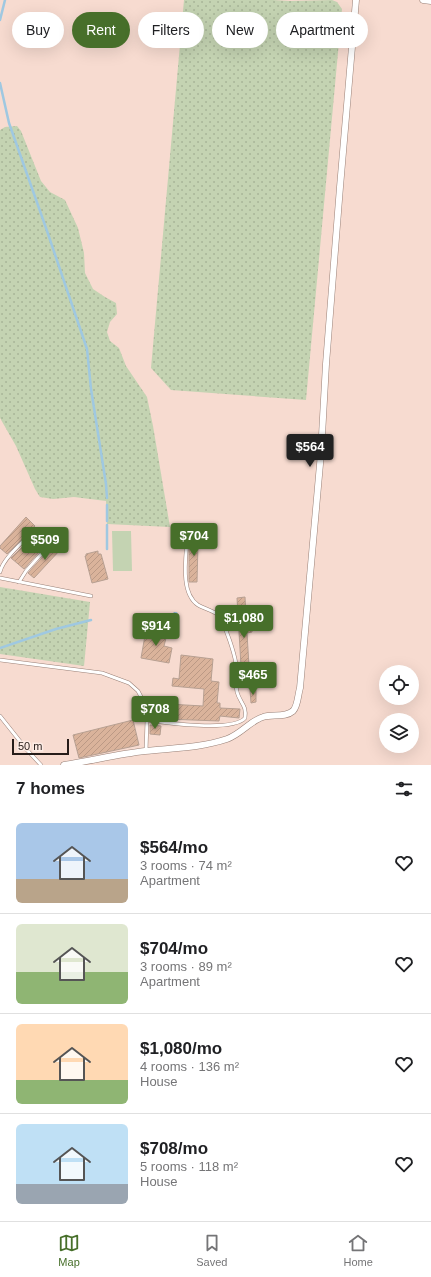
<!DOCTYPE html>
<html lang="en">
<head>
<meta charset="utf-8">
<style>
  :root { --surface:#fff; --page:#f6f6f6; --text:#202124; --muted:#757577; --line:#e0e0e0; --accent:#476f2a }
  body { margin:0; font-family:Helvetica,sans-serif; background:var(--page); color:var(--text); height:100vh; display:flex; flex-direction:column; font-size:15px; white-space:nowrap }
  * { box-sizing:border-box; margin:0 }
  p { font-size:13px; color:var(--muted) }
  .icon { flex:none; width:22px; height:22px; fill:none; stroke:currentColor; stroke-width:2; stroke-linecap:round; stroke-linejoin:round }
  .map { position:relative; height:765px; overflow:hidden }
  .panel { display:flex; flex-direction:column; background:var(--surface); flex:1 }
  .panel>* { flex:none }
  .banner { position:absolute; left:12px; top:12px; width:407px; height:36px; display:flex; gap:8px }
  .controls { position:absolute; left:379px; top:665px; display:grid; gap:8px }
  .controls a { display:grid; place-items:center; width:40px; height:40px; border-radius:50%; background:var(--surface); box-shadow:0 4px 16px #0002; font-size:20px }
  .scale { position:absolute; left:12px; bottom:10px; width:57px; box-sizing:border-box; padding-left:4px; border:2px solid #261c19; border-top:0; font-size:11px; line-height:14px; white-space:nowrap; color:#261c19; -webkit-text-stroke:3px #fcebe4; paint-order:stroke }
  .price { position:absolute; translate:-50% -34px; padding:0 9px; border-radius:4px; background:var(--accent); color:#fff; font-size:13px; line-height:26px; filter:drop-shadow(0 1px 2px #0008) }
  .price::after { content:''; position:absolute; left:50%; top:24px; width:12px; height:9px; margin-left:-6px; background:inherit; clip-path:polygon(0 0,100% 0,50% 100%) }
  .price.selected { background:#222; color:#fff }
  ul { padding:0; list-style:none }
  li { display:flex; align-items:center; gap:12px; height:100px; padding:0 16px }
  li+li { border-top:1px solid var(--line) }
  li span { display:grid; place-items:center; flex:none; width:112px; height:80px; border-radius:6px; color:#555 }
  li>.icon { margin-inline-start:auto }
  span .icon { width:48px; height:48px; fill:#fffc; stroke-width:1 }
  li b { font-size:17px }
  h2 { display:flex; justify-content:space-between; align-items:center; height:48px; padding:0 16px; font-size:17px }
  .pill { padding:0 14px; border-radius:18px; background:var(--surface); box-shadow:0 4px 16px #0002; font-size:14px; line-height:36px }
  .pill.selected { background:var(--accent); color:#fff }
  .menu { display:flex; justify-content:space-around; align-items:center; height:56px; border-top:1px solid var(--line); background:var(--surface); font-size:11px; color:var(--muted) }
  .menu a { display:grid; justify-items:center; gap:2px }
  .menu .selected { color:var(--accent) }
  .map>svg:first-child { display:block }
  .grass { fill:url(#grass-dots) }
  .pitch { fill:#c4d3b2 }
  .water { fill:url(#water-ripples) }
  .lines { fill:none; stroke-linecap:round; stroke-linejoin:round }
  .stream { stroke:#9fc8e1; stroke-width:2.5 }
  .building { fill:url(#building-hatch); stroke:#b7a092 }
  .lane-casing { stroke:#998077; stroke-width:4 }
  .street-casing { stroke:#998077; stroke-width:7 }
  .lane { stroke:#fff; stroke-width:3 }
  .street { stroke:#fff; stroke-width:6 }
</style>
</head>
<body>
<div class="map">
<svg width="431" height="765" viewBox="0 0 431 765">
  <defs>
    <pattern id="grass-dots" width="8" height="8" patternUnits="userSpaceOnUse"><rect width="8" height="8" fill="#c4d3b2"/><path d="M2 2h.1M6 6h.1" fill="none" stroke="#a8b598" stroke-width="1.8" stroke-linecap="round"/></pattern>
    <pattern id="water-ripples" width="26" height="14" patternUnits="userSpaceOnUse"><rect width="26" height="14" fill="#9fc8e1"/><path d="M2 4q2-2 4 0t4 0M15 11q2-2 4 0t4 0" fill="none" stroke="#89abc0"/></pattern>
    <pattern id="building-hatch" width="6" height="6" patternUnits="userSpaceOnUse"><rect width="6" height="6" fill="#dab39b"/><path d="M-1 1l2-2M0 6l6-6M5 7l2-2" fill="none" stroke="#bb9985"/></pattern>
  </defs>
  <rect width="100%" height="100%" fill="#f7dbd0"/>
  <g class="grass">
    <path d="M184 0H273L290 1 332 0 337 2 342 9 306 400 171 390 151 368Z"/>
    <path d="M17 126 21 131 41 181 50 192 65 200 78 228 84 253 85 273 93 289 105 297 116 303 117 314 110 322 107 332 110 341 119 348 126 366 147 397 153 426 170 527 107 524 106 501 74 497 53 499 40 497 35 489 16 446 0 418V130L5 127Z"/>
    <path d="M0 587 90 602 84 666 0 654Z"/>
  </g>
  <path class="pitch" d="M112 531H131L132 571H113Z"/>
  <path class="water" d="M174 612H177C179 617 178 624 173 626 169 622 170 616 174 612Z"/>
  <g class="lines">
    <g class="stream">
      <path d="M0 20 5 0"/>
      <path d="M0 83 9 123 46 228 87 349 91 389 106 484 107 498"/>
      <path d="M107 505V521"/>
      <path d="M107 525V549"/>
      <path d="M0 648 56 629 91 620"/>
    </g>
  </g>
  <g class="building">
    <path d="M26 517 35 526 7 554 0 548V546Z"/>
    <path d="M35 534 46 544 24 569 11 558Z"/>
    <path d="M189 537H206V543H198L197 582H189Z"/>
    <path d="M55 543 61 549 34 578 28 573Z"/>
    <path d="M98 551V554H101L108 579 92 583 85 556H86V554Z"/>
    <path d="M245 597 246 618H252V632L247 633 250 683H242L237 598Z"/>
    <path d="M146 630 167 634 164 646 172 648 169 663 141 658Z"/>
    <path d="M181 655 213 659 211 681 219 682 217 703H220V708L240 709 239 718 220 716 219 721 166 719 168 704 203 706 204 689 172 686 173 678 179 679Z"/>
    <path d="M250 690H256V702L251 703Z"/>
    <path d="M133 720 139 745 79 758 73 735Z"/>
    <path d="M150 725 161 726 160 735 150 734Z"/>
  </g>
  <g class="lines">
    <defs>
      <g id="lane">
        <path d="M0 572C3 558 25 540 35 530L50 544 26 571 19 582"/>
        <path d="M0 578 91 596"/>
        <path d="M0 660 102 673 129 683 138 691 147 708V720L146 751"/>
        <path d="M0 716 27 750 41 765"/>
        <path d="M147 720C166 723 233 732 245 718 247 705 240 703 237 692 235 683 237 673 236 664 234 651 226 629 220 616 214 611 205 609 198 605 180 593 186 558 187 539"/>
      </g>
      <g id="street">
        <path d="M423 0 431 1"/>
        <path d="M64 765C91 761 118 754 145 751 173 748 200 748 227 739 241 734 250 721 263 717 272 714 285 718 293 711 298 706 298 694 300 688L321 453 326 364 340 187 356 0"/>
      </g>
    </defs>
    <use href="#lane" class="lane-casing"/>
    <use href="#street" class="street-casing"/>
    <use href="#lane" class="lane"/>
    <use href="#street" class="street"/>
  </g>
</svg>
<div class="controls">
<a><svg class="icon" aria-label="locate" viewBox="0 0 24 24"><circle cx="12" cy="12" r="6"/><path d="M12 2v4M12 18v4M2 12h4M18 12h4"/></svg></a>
<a><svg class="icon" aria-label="layers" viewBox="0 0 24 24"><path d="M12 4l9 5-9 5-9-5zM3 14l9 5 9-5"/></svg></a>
</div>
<div class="scale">50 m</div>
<b class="price selected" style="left:310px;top:468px">$564</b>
<b class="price" style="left:194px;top:557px">$704</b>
<b class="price" style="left:45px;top:561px">$509</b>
<b class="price" style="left:244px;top:639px">$1,080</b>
<b class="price" style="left:156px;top:647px">$914</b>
<b class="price" style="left:253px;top:696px">$465</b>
<b class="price" style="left:155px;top:730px">$708</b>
<div class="banner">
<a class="pill">Buy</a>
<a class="pill selected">Rent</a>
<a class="pill">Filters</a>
<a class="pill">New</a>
<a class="pill">Apartment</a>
</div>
</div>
<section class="panel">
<h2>7 homes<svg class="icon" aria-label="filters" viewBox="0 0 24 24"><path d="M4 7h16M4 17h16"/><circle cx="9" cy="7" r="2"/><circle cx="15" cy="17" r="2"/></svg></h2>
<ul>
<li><span style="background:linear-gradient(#a9c7e8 70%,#b9a48a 0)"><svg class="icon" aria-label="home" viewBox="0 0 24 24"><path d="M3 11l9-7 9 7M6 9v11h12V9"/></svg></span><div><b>$564/mo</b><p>3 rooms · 74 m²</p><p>Apartment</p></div><svg class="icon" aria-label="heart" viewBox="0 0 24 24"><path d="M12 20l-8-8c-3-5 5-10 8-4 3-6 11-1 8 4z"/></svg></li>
<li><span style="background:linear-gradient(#dfe7d0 60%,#8fb573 0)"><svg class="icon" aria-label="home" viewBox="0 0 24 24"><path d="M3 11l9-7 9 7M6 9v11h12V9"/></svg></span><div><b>$704/mo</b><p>3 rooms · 89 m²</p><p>Apartment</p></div><svg class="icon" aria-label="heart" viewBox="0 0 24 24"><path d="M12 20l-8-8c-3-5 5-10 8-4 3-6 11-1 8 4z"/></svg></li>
<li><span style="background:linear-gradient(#ffd9b3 70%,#8fb573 0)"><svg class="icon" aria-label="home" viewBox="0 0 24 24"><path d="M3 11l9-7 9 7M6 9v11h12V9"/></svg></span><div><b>$1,080/mo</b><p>4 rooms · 136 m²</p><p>House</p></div><svg class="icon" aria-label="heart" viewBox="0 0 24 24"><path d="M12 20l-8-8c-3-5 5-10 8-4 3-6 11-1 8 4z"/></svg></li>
<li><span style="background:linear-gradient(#bfe0f5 75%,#9aa5b1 0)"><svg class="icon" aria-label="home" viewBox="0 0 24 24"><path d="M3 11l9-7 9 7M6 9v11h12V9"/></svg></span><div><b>$708/mo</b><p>5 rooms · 118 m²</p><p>House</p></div><svg class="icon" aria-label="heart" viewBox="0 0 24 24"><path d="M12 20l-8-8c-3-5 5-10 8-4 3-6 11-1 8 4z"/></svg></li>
</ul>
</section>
<nav class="menu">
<a class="selected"><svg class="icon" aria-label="map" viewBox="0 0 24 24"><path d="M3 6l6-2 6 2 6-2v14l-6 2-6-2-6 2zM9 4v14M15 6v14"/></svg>Map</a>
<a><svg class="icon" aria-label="saved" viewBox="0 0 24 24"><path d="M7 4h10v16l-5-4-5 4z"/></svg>Saved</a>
<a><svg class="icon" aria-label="home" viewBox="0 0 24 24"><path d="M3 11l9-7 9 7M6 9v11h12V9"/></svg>Home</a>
</nav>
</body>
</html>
